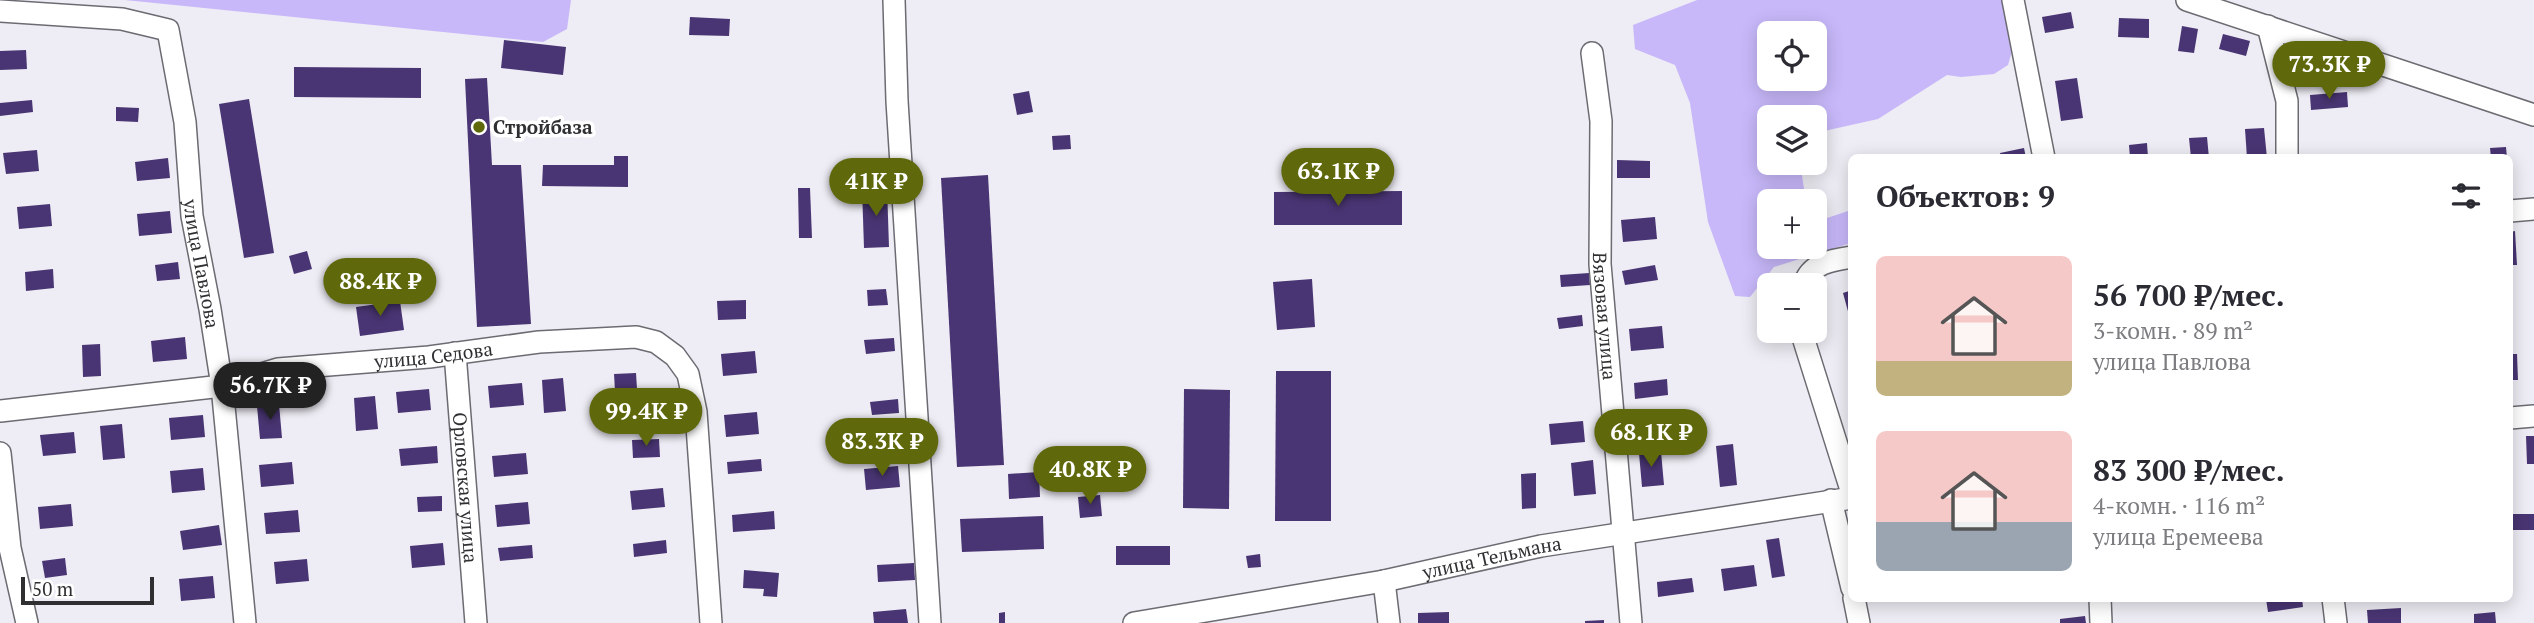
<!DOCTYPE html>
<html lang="ru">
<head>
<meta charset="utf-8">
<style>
  :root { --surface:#fff; --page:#f7f7f7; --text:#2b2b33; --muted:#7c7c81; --accent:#5f680b }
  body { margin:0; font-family:"PT Serif",serif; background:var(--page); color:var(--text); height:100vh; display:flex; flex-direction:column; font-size:26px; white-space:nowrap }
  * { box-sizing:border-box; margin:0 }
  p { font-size:23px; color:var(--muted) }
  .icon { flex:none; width:38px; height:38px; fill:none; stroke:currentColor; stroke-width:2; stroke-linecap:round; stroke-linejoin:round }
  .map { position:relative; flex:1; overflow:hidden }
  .panel { position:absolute; left:1848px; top:154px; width:665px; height:448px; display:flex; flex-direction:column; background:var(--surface); border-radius:10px; box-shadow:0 4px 18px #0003 }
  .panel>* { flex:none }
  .tools { position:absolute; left:1757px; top:21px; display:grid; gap:14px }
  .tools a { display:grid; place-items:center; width:70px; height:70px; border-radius:10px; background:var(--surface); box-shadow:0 4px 18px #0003; font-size:35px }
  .scale { position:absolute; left:21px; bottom:18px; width:133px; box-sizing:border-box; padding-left:7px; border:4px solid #2f2e31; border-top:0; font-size:19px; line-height:24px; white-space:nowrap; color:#2f2e31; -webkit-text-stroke:5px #fff; paint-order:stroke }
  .price { position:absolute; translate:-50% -60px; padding:0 16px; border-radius:24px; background:var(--accent); color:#fff; font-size:23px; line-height:46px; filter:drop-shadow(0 2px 4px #0008) }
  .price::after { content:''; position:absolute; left:50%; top:42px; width:21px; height:16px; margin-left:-10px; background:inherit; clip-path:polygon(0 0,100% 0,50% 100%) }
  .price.selected { background:#222; color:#fff }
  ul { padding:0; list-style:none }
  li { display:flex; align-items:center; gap:21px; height:175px; padding:0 28px }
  li span { display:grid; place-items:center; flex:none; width:196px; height:140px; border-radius:10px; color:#555 }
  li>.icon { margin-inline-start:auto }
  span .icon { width:84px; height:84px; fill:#fffc; stroke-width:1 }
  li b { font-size:30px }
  h2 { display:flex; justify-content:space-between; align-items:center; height:84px; padding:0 28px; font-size:30px }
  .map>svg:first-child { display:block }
  .green { fill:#c8b8fa; fill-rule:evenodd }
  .building { fill:#493573 }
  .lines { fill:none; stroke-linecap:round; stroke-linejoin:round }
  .minor-casing { stroke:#6c6b72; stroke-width:24 }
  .minor { stroke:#fff; stroke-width:21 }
  .poi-dot { fill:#5f680b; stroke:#fff; stroke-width:2.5 }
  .labels { text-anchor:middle; stroke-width:7; stroke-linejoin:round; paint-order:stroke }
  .poi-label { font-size:19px; font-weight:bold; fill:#2f2e31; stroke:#fff; text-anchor:start }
  .street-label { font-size:19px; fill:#2f2e31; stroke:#fff }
</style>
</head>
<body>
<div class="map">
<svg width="2534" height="623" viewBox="0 0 2534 623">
  <rect width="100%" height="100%" fill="#eeecf4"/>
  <g class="green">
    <path d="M125 0H571L567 29 543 42Z"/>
    <path d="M1697 0H2005L2013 48 2008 65 1994 74 1961 77 1947 75 1878 119 1815 133V117H1769V163H1800L1806 201H1769V247H1815V222L1851 210V243L1774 267 1750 297 1735 296 1708 222 1690 103 1675 65 1635 49 1633 25ZM1769 33H1815V79H1769Z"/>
  </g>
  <g class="building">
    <path d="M2071 12 2074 28 2045 33 2042 17Z"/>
    <path d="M690 17 730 19 729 36 689 35Z"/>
    <path d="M2119 18 2149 19V38L2118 37Z"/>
    <path d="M2182 26 2198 29 2194 53 2178 51Z"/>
    <path d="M2223 34 2250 41 2246 56 2219 49Z"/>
    <path d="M504 40 566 47 563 75 501 68Z"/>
    <path d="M26 50 27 69 0 70V51Z"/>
    <path d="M294 67 421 68V98L294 97Z"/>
    <path d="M487 78 492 165H521L531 324 477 327 465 79Z"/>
    <path d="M2077 78 2083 118 2061 121 2055 81Z"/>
    <path d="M1029 91 1033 112 1017 115 1013 94Z"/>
    <path d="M2347 92 2348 107 2311 110 2310 95Z"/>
    <path d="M249 99 274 253 244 258 219 104Z"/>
    <path d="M32 100 33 112 0 116V103Z"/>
    <path d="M116 107 139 108 138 122 116 121Z"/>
    <path d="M2264 128 2267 158H2247L2245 129Z"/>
    <path d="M1070 135 1071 149 1053 150 1052 136Z"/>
    <path d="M2207 137 2209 158H2191L2189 138Z"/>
    <path d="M2147 143 2148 158H2130L2129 145Z"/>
    <path d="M2506 147 2507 158H2491L2490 148Z"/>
    <path d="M2024 148 2026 158H2001L2000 153Z"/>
    <path d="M37 150 39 171 6 174 3 153Z"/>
    <path d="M614 156H628V187L542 186 543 165H614Z"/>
    <path d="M168 158 170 178 137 181 135 162Z"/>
    <path d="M1617 160 1650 161V178H1617Z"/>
    <path d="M988 175 1004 465 957 467 941 178Z"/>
    <path d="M887 187 889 247 864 248 862 188Z"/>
    <path d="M798 188H810L812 238H799Z"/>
    <path d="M1402 191V225H1274V192Z"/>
    <path d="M50 204 52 226 19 229 17 207Z"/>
    <path d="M170 211 172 233 139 236 137 214Z"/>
    <path d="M1655 217 1657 239 1623 242 1621 220Z"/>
    <path d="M2515 231 2517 265H2510V232Z"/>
    <path d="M307 251 312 269 294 274 289 256Z"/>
    <path d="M178 262 180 279 157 281 155 265Z"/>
    <path d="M1655 265 1658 280 1625 285 1622 271Z"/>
    <path d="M53 269 54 288 26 291 25 272Z"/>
    <path d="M1589 273 1590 285 1561 287 1560 275Z"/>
    <path d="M1312 279 1315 327 1277 330 1273 282Z"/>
    <path d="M886 289 888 305 868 306 867 290Z"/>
    <path d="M1852 290V314L1849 315 1843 293Z"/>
    <path d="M746 300V319L718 320 717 301Z"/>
    <path d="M400 301 404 330 360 336 356 307Z"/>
    <path d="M1582 315 1583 326 1559 329 1557 318Z"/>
    <path d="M1662 326 1664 348 1631 351 1629 329Z"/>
    <path d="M185 337 187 359 153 362 151 341Z"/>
    <path d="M894 338 895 351 866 354 864 340Z"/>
    <path d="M100 344 101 376 83 377 82 345Z"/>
    <path d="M755 351 757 373 723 376 721 354Z"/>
    <path d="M2510 354H2517L2518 380H2510Z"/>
    <path d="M1276 371H1331V521H1275Z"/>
    <path d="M636 373 638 406 616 408 614 374Z"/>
    <path d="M563 378 566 411 544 413 542 380Z"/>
    <path d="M1667 379 1668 395 1635 399 1634 383Z"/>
    <path d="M522 383 524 405 490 408 488 386Z"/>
    <path d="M429 389 431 410 398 413 396 392Z"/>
    <path d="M1184 389 1230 390 1229 509 1183 508Z"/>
    <path d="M375 396 378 429 356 431 354 398Z"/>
    <path d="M898 399 899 413 872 415 870 402Z"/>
    <path d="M279 404 282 438 260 439 257 406Z"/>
    <path d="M757 412 759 434 726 437 724 415Z"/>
    <path d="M203 415 205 437 171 440 169 418Z"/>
    <path d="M1583 421 1585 442 1551 445 1549 424Z"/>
    <path d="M122 424 125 458 103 460 100 426Z"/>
    <path d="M74 432 76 453 43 456 40 435Z"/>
    <path d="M2526 436H2534V464H2527Z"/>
    <path d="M659 439 660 457 633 458 632 440Z"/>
    <path d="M1733 444 1737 485 1720 487 1716 446Z"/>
    <path d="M437 446 438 463 401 466 399 449Z"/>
    <path d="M1661 452 1664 485 1642 487 1639 453Z"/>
    <path d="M526 453 528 474 494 477 492 456Z"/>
    <path d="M761 459 762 471 728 474 727 462Z"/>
    <path d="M1593 460 1596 494 1574 496 1571 463Z"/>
    <path d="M292 462 294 484 261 487 259 465Z"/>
    <path d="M898 466 900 487 866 490 864 469Z"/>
    <path d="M203 468 205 490 172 493 170 471Z"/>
    <path d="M1039 472 1040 497 1009 499 1008 474Z"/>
    <path d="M1536 473V508L1522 509 1521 474Z"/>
    <path d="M663 488 665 507 632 510 630 491Z"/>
    <path d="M1100 495 1102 516 1080 518 1078 497Z"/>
    <path d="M442 496V511L418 512 417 497Z"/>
    <path d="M528 502 530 524 497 527 495 505Z"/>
    <path d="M71 504 73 526 40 529 38 507Z"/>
    <path d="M298 510 300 532 266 534 264 513Z"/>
    <path d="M774 511 775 529 733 532 732 515Z"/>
    <rect x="2510" y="514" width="24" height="16"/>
    <path d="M1043 516 1044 549 962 552 960 519Z"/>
    <path d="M219 525 222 545 183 550 180 531Z"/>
    <path d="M1779 538 1785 576 1772 578 1766 540Z"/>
    <path d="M666 540 667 553 634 557 633 544Z"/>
    <path d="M443 543 445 565 412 568 410 546Z"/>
    <path d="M532 545 533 558 500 561 498 548Z"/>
    <rect x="1116" y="546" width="54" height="19"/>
    <path d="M1260 554 1261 567 1248 568 1246 556Z"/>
    <path d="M65 558 67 575 45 578 42 561Z"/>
    <path d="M307 559 309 581 276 584 274 562Z"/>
    <path d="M914 563 915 580 878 582 877 565Z"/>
    <path d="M1754 565 1757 586 1724 591 1721 569Z"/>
    <path d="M744 570 779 573 777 597 763 596 764 589 743 588Z"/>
    <path d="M213 576 215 598 181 601 179 579Z"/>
    <path d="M1692 578 1694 592 1658 597 1657 582Z"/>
    <path d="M2302 598 2303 607 2268 612 2266 599Z"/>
    <path d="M2401 608V623H2368L2367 610Z"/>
    <path d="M906 609 908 623H874L873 612Z"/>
    <path d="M1005 612V623H999V613Z"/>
    <path d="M1449 612V623H1418V613Z"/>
    <path d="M2495 612 2496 623H2474V614Z"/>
    <path d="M2085 616 2086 623H2060V619Z"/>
    <path d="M1604 620V623H1585V621Z"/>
  </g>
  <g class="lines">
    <defs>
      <g id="minor">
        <path d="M894 0 897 101 930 623"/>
        <path d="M2013 0 2044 158"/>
        <path d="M2187 0 2534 115"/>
        <path id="s1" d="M0 11 122 19 168 30 185 122 192 216 210 309 222 386 245 623"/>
        <path d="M2268 26 2287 101V158"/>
        <path id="s2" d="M1592 53 1601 121 1600 264 1631 623"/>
        <path d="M2510 211 2534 209"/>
        <path d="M1804 285C1810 263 1832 260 1852 257"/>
        <path d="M1801 331 1852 493"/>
        <path id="s3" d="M455 353 476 623"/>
        <path id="s4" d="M0 411 222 386 278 369 429 357 539 342 636 337 656 342 675 356 688 374 696 412 711 623"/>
        <path d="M2510 418 2534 416"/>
        <path d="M0 453 10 548 27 623"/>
        <path d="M1831 500 1852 588"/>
        <path d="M1384 581 1389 623"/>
        <path d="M1854 598 1859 623"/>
        <path d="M2100 598 2101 623"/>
        <path d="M2333 598 2336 623"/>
        <path id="s5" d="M1134 623 1384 581 1541 546 1852 498"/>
      </g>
    </defs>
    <use href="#minor" class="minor-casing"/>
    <use href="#minor" class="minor"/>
  </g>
  <circle class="poi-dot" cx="479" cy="127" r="7"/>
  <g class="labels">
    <g class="poi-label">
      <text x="493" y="134">Стройбаза</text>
    </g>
    <g class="street-label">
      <text dy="7" stroke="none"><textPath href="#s1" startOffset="406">улица Павлова</textPath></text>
      <text dy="7" stroke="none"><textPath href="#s2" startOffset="264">Вязовая улица</textPath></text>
      <text dy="7" stroke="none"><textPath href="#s4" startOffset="438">улица Седова</textPath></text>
      <text dy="7" stroke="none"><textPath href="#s3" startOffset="135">Орловская улица</textPath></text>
      <text dy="7" stroke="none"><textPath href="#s5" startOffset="364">улица Тельмана</textPath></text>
    </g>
  </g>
</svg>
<div class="tools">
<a><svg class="icon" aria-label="locate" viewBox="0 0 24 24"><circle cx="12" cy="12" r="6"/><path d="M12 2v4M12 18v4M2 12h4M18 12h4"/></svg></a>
<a><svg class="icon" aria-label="layers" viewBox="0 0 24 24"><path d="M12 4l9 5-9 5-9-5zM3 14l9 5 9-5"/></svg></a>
<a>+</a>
<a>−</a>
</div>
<div class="scale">50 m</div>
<b class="price" style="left:2329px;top:101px">73.3K ₽</b>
<b class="price" style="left:1338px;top:208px">63.1K ₽</b>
<b class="price" style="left:876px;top:218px">41K ₽</b>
<b class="price" style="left:380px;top:318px">88.4K ₽</b>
<b class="price selected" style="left:270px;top:422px">56.7K ₽</b>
<b class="price" style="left:646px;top:448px">99.4K ₽</b>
<b class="price" style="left:1651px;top:469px">68.1K ₽</b>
<b class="price" style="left:882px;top:478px">83.3K ₽</b>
<b class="price" style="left:1090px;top:506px">40.8K ₽</b>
<section class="panel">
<h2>Объектов: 9<svg class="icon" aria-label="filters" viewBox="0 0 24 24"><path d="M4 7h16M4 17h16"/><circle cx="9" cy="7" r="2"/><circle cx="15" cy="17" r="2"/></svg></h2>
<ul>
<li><span style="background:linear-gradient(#f6c9c9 75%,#c2b280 0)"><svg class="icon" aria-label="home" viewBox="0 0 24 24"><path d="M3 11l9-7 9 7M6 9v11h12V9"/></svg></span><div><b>56 700 ₽/мес.</b><p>3-комн. · 89 m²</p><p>улица Павлова</p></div></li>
<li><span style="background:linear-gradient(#f6c9c9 65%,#9aa5b1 0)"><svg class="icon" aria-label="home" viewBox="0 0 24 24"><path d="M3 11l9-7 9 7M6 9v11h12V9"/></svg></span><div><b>83 300 ₽/мес.</b><p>4-комн. · 116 m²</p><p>улица Еремеева</p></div></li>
</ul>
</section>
</div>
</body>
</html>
